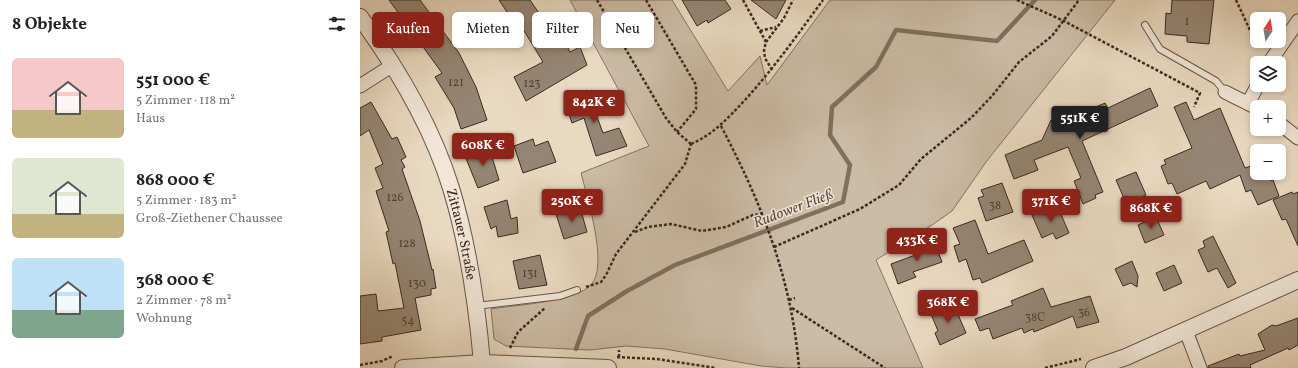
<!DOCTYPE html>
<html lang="de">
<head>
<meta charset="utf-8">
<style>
  :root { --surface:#fff; --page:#f6f6f6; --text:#202124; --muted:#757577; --accent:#8f2418 }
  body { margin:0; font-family:Vollkorn,serif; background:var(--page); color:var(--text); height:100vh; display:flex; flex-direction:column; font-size:15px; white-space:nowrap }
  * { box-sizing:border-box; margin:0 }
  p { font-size:13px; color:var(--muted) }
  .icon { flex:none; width:22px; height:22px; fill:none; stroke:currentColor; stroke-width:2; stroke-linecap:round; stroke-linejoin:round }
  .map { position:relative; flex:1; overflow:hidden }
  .drawer { display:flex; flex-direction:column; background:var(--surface); width:360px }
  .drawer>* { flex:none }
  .hud { position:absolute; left:12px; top:12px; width:380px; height:36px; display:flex; gap:8px }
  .needle { width:26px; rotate:12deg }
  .buttons { position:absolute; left:890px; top:12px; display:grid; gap:8px }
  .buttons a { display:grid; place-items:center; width:36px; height:36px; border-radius:6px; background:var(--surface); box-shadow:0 2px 6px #0003; font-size:20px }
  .price { position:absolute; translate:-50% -34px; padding:0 9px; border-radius:4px; background:var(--accent); color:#fff; font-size:13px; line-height:26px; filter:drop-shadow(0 1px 2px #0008) }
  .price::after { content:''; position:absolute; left:50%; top:24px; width:12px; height:9px; margin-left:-6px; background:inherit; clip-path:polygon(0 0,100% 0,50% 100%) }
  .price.active { background:#222; color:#fff }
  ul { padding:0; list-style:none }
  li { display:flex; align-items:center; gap:12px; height:100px; padding:0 12px }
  li span { display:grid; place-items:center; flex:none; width:112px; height:80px; border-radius:6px; color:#555 }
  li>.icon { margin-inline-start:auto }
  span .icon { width:48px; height:48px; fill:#fffc; stroke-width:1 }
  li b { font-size:17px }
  h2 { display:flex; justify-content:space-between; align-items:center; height:48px; padding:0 12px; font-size:17px }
  .pill { padding:0 14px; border-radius:6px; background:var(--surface); box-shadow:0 2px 6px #0003; font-size:14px; line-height:36px }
  .pill.active { background:var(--accent); color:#fff }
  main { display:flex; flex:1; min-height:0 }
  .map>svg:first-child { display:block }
  .green { fill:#ccbba5; stroke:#847262 }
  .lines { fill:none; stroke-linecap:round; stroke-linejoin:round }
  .stream { stroke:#80705f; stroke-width:4.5 }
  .building { fill:#968573; stroke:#3b2a1f }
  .service-casing { stroke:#675648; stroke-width:8 }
  .minor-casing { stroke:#675648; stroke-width:15 }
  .tertiary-casing { stroke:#675648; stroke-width:18 }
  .path { stroke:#3b2a1f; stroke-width:2.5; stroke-dasharray:3 2; stroke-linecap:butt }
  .service { stroke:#f1e6d7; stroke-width:6 }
  .minor { stroke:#f1e6d7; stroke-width:13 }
  .tertiary { stroke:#f1e6d7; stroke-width:16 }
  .labels { text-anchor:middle; stroke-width:3; stroke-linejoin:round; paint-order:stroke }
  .number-label { font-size:12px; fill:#524134 }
  .street-label { font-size:14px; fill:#3b2a1f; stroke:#f1e6d7 }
  .water-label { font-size:15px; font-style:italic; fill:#5e4d3f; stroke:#f1e6d7 }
</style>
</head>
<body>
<main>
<section class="drawer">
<h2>8 Objekte<svg class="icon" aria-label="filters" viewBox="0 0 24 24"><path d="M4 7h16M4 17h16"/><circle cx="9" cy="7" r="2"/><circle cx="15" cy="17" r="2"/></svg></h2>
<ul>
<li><span style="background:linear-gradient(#f6c9c9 65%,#c2b280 0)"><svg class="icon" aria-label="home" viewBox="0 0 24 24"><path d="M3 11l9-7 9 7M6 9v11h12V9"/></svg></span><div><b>551 000 €</b><p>5 Zimmer · 118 m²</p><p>Haus</p></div></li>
<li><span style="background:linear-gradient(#dfe7d0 70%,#c2b280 0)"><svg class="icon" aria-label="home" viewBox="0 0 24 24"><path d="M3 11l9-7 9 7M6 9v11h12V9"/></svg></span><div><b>868 000 €</b><p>5 Zimmer · 183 m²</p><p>Groß-Ziethener Chaussee</p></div></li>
<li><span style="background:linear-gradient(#bfe0f5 65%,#7fa58c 0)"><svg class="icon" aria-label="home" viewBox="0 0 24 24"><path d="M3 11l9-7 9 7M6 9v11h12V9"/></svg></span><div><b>368 000 €</b><p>2 Zimmer · 78 m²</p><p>Wohnung</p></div></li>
</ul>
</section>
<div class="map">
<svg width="938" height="368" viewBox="0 0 938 368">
  <rect width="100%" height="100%" fill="#ead9c1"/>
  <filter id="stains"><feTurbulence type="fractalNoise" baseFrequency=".005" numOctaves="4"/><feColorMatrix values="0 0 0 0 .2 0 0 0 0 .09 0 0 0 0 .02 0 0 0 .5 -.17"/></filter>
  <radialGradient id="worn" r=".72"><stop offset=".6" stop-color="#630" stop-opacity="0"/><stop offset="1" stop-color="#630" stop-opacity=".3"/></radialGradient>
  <path class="green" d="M210 0H312L368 91 400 56 407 85 470 0H755L626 162 592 211 575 223 516 260 563 368H427L401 366 305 349 266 346 230 350 146 346 134 339 131 309C155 305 215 302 231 285 249 266 227 197 221 173L289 146Z"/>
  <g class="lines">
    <path class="stream" d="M216 349 228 316 267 291 315 265 483 202 490 165 470 135 472 107 516 67 536 30 637 41 675 0"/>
  </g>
  <g class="building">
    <path d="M29 0H60L99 53 116 87 127 120 101 129 94 108 75 77 82 73Z"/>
    <path d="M139 0H170L183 19 191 15 210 52 220 47 227 65 166 101 154 77 183 62 155 16 151 18Z"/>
    <path d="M322 0H365L371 9 348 23 347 20 337 26Z"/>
    <path d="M391 0H426L416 19Z"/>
    <path d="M812 0H854L849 44 827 42V36L805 34 806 13 811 14Z"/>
    <path d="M790 88 798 106 722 141 743 192 735 195 736 198 723 204 714 181 721 178 708 147 674 160 678 170 654 179 645 155 682 140 691 120 698 123 745 103 748 108Z"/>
    <path d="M227 90 243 133 259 128 267 146 236 156 224 118 212 123 204 100Z"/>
    <path d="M11 102 32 139 37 137 46 157 41 160 45 167 42 169 60 221 72 270 73 269 76 288 71 289V295L55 298 61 330 22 337V341L0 344V296L16 294 18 311 44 308 35 263 33 264 26 232 29 231 16 191 23 188 15 168 23 164 9 130 0 136V108Z"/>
    <path d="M826 102 834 120 860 108 885 168 897 164V173H908L911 181 913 180 919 196 898 205 891 190 886 192 880 175 850 189 846 181 817 194 812 183 808 184 801 166 806 164 804 160 832 148 814 107Z"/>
    <path d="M173 139 175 146 188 141 196 162 163 173 154 146Z"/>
    <path d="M129 147 139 180 118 188 105 156Z"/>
    <path d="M776 172 786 195 766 203 756 180Z"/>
    <path d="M642 183 653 212 626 221 618 198 624 196 621 190Z"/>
    <path d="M932 192 933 194 938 192V246L926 219 922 220 913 200Z"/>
    <path d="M147 200 151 219 157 217 158 233 138 237 136 226 131 229 124 207Z"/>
    <path d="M697 205 709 233 696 239 693 233 682 238 672 215Z"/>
    <path d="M220 207 227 232 204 239 196 214Z"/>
    <path d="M796 217 804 235 785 243 778 225Z"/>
    <path d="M615 220 628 254 664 240 673 261 622 283 620 278 613 280 606 259 599 262 594 246 600 244 593 228Z"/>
    <path d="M853 236 876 283 868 288 857 268 848 272 838 250 845 247 843 241Z"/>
    <path d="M574 241 582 262 553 272 556 277 538 284 531 264 558 254 555 248Z"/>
    <path d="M180 255 187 285 159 289 153 261Z"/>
    <path d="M772 261 778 276 777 287 771 283 763 286 755 269Z"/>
    <path d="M814 265 822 283 804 291 796 273Z"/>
    <path d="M683 288 691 307 730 296 739 322 717 328 713 316 674 332 673 329 664 333 662 328 633 339 629 328 620 331 615 319 653 305 651 301Z"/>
    <path d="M593 303 606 333 580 345 575 333 578 331 571 314Z"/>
    <path d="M938 318V345L929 350 928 348 890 365 891 368H848V366L879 354 880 356 905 350 898 334 912 325 916 326Z"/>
  </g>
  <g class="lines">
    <defs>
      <g id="service">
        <path d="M785 25 800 49 856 81 865 92"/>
        <path d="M116 306 200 296 217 290"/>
      </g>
      <g id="minor">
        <path d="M909 63 938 21"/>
        <path d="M0 86 33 65"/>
        <path d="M865 92 897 108"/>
        <path d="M888 103 898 85"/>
        <path d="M919 123 938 138"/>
        <path d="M826 331 840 368"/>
      </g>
      <g id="tertiary">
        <path id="s1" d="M0 17C38 69 72 126 91 188 108 244 117 304 122 363"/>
        <path d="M43 368 122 363 248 368"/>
        <path d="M734 368 766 357 938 280"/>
      </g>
    </defs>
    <use href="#service" class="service-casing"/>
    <use href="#minor" class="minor-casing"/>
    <use href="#tertiary" class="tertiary-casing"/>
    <g class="path">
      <path d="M237 0 306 118 317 132 331 144"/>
      <path d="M286 0 336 85V109L317 132"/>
      <path d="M383 0 406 42"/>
      <path d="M657 0 702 20 840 93 834 107"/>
      <path d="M876 0 895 41"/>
      <path d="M400 31 416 27"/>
      <path d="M412 70 405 58 404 50 406 42 424 18 433 0"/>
      <path d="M361 126C402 204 432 280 439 368"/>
      <path d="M331 144C354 134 368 118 385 100 414 68 438 34 463 0"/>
      <path d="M275 232 288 227 311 224 342 231 366 227 393 215 403 214"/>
      <path d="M414 247 500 209 539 185 561 159 611 118 632 96 659 62 692 36 719 0"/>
      <path d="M226 287 241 282 246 275 256 254 325 164 331 144"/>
      <path d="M429 300 435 298"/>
      <path d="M432 308 525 368"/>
      <path d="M150 348 158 332 185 308"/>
      <path d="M257 357 297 359 356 368"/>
      <path d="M259 357V350"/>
      <path d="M0 365 22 361 33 356"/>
      <path d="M685 368 721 359"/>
    </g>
    <use href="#service" class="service"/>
    <use href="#minor" class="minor"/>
    <use href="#tertiary" class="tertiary"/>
  </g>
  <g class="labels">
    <g class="number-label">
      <text x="827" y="25">1</text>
      <text x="96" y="86">121</text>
      <text x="172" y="87">123</text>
      <text x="35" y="201">126</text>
      <text x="635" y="209">38</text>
      <text x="47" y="247">128</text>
      <text x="170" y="277">131</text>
      <text x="57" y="287">130</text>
      <text x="724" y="316">36</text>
      <text x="675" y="321">38C</text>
      <text x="48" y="324">54</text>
    </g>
    <g class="street-label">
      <text dy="5" stroke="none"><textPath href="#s1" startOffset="242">Zittauer Straße</textPath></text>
    </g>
    <g class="water-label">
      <text transform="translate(433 208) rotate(-21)" y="5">Rudower Fließ</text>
    </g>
  </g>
  <rect width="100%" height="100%" filter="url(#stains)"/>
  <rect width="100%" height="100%" fill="url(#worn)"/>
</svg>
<div class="buttons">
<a><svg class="needle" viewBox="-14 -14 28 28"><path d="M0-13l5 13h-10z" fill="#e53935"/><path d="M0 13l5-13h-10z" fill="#757577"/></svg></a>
<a><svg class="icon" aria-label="layers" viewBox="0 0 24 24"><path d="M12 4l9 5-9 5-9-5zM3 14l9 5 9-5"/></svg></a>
<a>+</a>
<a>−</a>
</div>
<b class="price" style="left:234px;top:124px">842K €</b>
<b class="price active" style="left:720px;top:140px">551K €</b>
<b class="price" style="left:123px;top:167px">608K €</b>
<b class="price" style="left:212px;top:223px">250K €</b>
<b class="price" style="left:691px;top:223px">371K €</b>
<b class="price" style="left:791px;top:230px">868K €</b>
<b class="price" style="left:557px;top:262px">433K €</b>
<b class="price" style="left:588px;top:324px">368K €</b>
<div class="hud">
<a class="pill active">Kaufen</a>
<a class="pill">Mieten</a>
<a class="pill">Filter</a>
<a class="pill">Neu</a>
</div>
</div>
</main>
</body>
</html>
